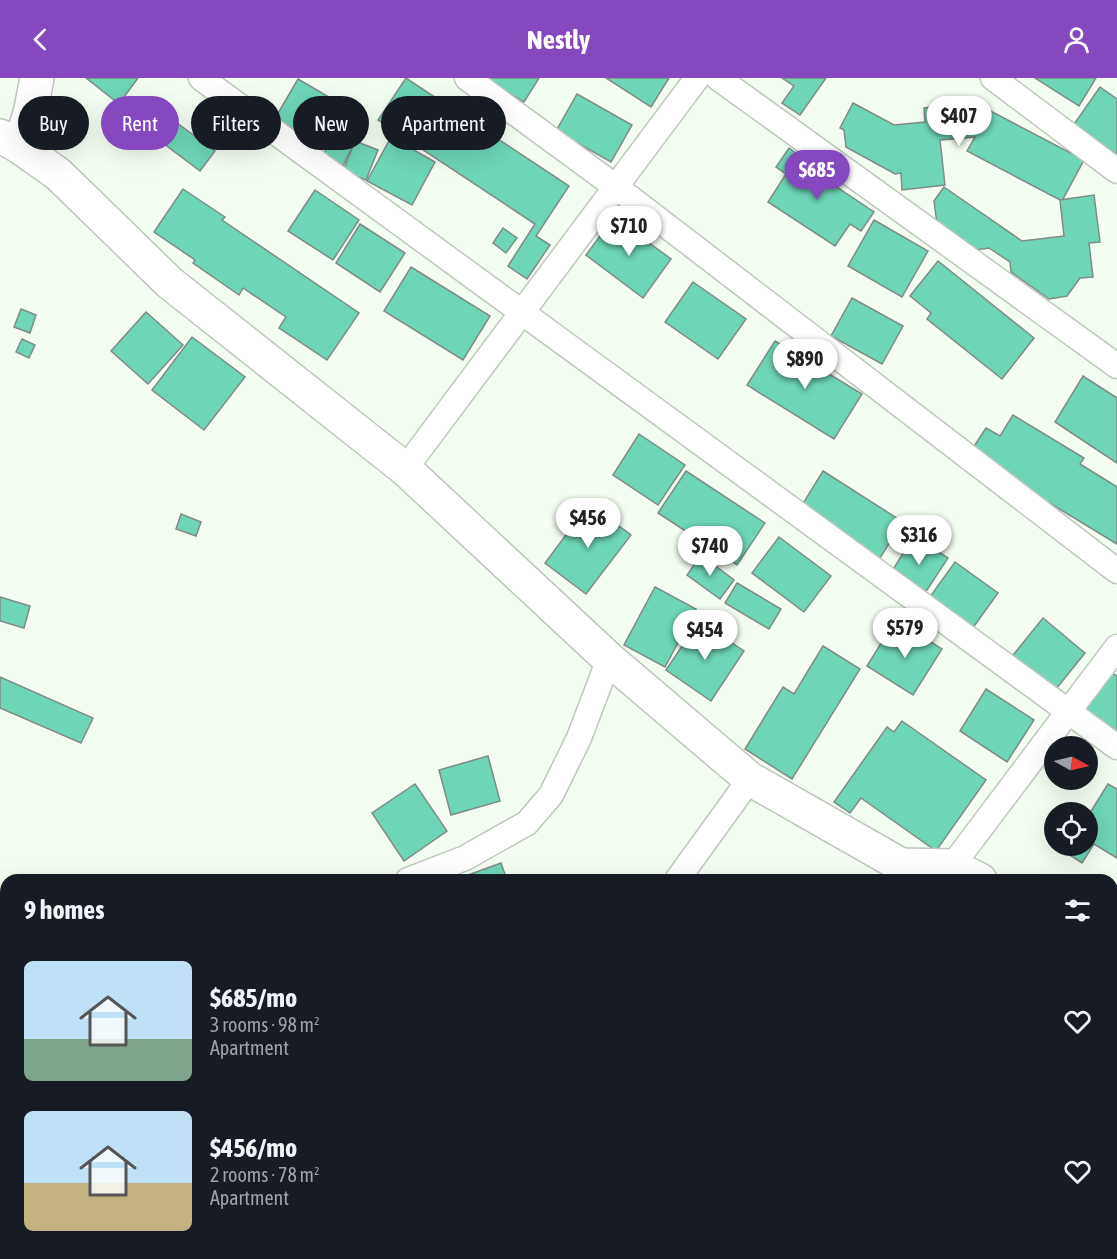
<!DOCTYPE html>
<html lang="en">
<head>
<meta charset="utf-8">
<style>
  :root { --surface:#171b24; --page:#20242c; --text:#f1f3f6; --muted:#9ea1a6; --accent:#8648be }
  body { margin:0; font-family:"Asap Condensed",sans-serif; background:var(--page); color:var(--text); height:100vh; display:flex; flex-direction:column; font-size:22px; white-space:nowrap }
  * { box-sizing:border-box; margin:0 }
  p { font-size:20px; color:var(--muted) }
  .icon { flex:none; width:33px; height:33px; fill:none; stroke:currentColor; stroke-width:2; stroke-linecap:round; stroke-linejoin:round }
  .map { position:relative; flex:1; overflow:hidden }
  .panel { position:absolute; left:0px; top:796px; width:1118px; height:386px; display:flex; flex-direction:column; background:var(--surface); border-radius:18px 18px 0 0; box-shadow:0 6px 24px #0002 }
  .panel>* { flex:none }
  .guide { position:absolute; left:18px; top:18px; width:600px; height:54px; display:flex; gap:12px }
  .needle { width:39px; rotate:98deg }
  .buttons { position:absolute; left:1044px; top:658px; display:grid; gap:12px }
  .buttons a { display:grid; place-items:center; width:54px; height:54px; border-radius:50%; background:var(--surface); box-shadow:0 6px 24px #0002; font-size:30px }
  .price { position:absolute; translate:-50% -51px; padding:0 14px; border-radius:21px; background:#fff; color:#222; font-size:20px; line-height:39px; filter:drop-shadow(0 2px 3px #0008) }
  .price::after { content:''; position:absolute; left:50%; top:36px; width:18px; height:14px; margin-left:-9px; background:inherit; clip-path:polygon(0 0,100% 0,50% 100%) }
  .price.active { background:var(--accent); color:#fff }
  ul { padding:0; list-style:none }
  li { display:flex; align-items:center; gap:18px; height:150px; padding:0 24px }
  li span { display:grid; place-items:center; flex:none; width:168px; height:120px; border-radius:9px; color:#555 }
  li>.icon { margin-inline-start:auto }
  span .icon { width:72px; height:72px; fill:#fffc; stroke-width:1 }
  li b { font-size:26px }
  h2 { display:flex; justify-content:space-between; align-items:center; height:72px; padding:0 24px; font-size:26px }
  .tag { padding:0 21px; border-radius:27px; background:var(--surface); box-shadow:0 6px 24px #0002; font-size:21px; line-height:54px }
  .tag.active { background:var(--accent); color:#fff }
  header { display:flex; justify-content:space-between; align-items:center; height:78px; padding:0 24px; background:var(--accent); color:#fff; font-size:27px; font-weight:700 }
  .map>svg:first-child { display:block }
  .building { fill:#6ed5b7; stroke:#7e8c87; stroke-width:1.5 }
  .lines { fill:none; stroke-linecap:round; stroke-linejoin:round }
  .minor-casing { stroke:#bfc8bd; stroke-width:27 }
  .secondary-casing { stroke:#bfc8bd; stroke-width:36 }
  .trunk-casing { stroke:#bfc8bd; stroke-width:36 }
  .minor { stroke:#fff; stroke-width:24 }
  .secondary { stroke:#fff; stroke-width:33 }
  .trunk { stroke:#fff; stroke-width:33 }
</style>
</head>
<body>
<header><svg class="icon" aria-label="back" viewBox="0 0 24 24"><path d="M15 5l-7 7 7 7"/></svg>Nestly<svg class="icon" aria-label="person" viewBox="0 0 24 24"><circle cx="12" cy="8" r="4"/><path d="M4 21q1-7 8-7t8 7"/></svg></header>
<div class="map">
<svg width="1117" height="1181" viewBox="0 0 1117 1181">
  <rect width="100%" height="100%" fill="#f4fdf1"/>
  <g class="building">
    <path d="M86 0H138L119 26Z"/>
    <path d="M406 0 569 108 536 158 550 167 527 201 508 188 535 146 378 42Z"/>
    <path d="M484 0H539L524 24Z"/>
    <path d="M606 0H669L651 29Z"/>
    <path d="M782 0H826L800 37 782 25 794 8Z"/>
    <path d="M1035 0H1096L1079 28Z"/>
    <path d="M298 1 346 29 321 70 274 42Z"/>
    <path d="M1100 9 1117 21V82L1072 49Z"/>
    <path d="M577 16 632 47 611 84 556 53Z"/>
    <path d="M853 25 894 47 925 44 924 30 973 25 974 44 983 49 981 28 1084 82 1062 123 967 73 975 59 940 62 945 107 902 112 901 95 895 96 846 69 844 52 840 50Z"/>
    <path d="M173 42 215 73 200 93 159 62Z"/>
    <path d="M339 44 359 54 342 90 322 80Z"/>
    <path d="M391 59 435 84 412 127 367 103Z"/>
    <path d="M355 63 378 72 366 102 343 93Z"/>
    <path d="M789 70 804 81 801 85 874 134 861 153 850 146 835 168 768 124 786 96 776 89Z"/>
    <path d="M944 109 1022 163 1064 158 1060 122 1094 117 1100 164 1089 165 1093 199 1080 200 1067 218 1049 221 1011 194 1010 184 989 170 975 172 937 146 934 123Z"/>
    <path d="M183 111 225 139 222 142 359 235 327 282 279 250 286 239 243 210 239 217 193 185 195 182 154 154Z"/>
    <path d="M315 112 359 142 333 182 288 153Z"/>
    <path d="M614 139 671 181 643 220 586 177Z"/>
    <path d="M874 142 928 173 902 219 848 188Z"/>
    <path d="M360 146 405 175 380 214 336 185Z"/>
    <path d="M503 150 517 160 506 175 493 165Z"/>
    <path d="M938 183 1034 260 1002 301 927 241 931 235 910 218Z"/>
    <path d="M411 189 490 238 463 282 384 233Z"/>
    <path d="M693 204 746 241 718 281 665 244Z"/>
    <path d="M852 220 903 248 882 286 831 258Z"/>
    <path d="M21 231 36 237 30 255 14 249Z"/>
    <path d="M146 234 183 267 148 306 111 273Z"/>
    <path d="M192 259 245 299 204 352 152 312Z"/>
    <path d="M22 261 35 267 29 280 16 274Z"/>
    <path d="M775 263 862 316 834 361 747 307Z"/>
    <path d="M1083 298 1117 320V385L1055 344Z"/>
    <path d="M1013 337 1084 380 1080 386 1117 409V466L969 376 986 350 1000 358Z"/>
    <path d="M639 356 685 387 658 427 613 397Z"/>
    <path d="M686 393 765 445 737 487 658 435Z"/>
    <path d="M823 393 903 444 878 483 799 432Z"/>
    <path d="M589 426 631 457 586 516 545 485Z"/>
    <path d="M181 436 201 444 196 458 176 451Z"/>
    <path d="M914 458 948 480 923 518 890 496Z"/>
    <path d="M779 459 831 498 804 534 752 495Z"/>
    <path d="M701 477 734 502 720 521 687 497Z"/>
    <path d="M955 484 998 515 970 554 927 523Z"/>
    <path d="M737 505 781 531 769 551 725 525Z"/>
    <path d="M655 509 696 531 665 589 624 567Z"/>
    <path d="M0 519 30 528 24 550 0 543Z"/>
    <path d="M1043 540 1085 575 1052 616 1010 581Z"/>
    <path d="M699 543 744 573 711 623 666 592Z"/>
    <path d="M903 546 942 571 913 617 867 588 888 554 896 558Z"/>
    <path d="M823 568 860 591 792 701 745 671 783 609 794 616Z"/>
    <path d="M1107 592 1117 598V658L1080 634Z"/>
    <path d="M0 599 93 640 81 665 0 630Z"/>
    <path d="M986 611 1034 642 1007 684 960 653Z"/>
    <path d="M902 643 986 702 936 773 861 720 850 735 834 724 887 649 894 654Z"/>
    <path d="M488 678 500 723 451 737 439 692Z"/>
    <path d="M415 706 447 753 404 783 372 735Z"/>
    <path d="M1108 706 1117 711V780L1094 766 1082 785 1065 774 1069 768H1088V738Z"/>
    <path d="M501 785 507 802H461L460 800Z"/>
  </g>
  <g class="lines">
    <defs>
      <g id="minor">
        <path d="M201 0 1117 669"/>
        <path d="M467 0 616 109 1117 493"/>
        <path d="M718 0 1117 288"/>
        <path d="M993 0 1117 93"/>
        <path d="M405 391 697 0"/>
        <path d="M952 788 1117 569"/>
        <path d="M408 802 465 780 527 745 551 717 579 660 609 581"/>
        <path d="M677 802 750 701"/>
        <path d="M1112 950 1117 941"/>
        <path d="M969 1181 972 1176"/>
      </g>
      <g id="secondary">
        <path d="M20 69 58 96 170 205 405 391 609 581 750 701 901 787 952 788 980 802"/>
        <path d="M1112 832 1117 833"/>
      </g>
      <path id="trunk" d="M0 58 20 69 31 31 37 0"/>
    </defs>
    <use href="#minor" class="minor-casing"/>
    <use href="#secondary" class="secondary-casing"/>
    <use href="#trunk" class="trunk-casing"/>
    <use href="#minor" class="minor"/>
    <use href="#secondary" class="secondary"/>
    <use href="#trunk" class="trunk"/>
  </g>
</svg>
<div class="buttons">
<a><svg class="needle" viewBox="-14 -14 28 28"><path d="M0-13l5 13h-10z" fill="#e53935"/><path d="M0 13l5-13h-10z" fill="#9ea1a6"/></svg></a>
<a><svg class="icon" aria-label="locate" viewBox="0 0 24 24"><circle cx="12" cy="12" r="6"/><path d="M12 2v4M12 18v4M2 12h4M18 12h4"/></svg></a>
</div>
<b class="price" style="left:959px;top:69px">$407</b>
<b class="price active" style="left:817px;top:123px">$685</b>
<b class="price" style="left:629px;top:179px">$710</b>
<b class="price" style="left:805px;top:312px">$890</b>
<b class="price" style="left:588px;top:471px">$456</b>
<b class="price" style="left:919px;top:488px">$316</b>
<b class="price" style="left:710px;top:499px">$740</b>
<b class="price" style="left:905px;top:581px">$579</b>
<b class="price" style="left:705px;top:583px">$454</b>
<div class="guide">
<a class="tag">Buy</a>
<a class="tag active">Rent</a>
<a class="tag">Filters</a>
<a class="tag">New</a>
<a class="tag">Apartment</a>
</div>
<section class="panel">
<h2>9 homes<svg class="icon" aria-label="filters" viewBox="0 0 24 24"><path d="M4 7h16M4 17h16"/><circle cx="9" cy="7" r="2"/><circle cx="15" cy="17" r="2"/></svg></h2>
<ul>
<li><span style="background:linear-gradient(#bfe0f5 65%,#7fa58c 0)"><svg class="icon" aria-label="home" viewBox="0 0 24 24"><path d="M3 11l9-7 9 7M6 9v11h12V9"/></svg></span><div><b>$685/mo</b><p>3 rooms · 98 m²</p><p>Apartment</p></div><svg class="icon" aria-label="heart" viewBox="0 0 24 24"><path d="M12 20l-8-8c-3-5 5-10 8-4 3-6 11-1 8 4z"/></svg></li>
<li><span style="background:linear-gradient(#bfe0f5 60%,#c2b280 0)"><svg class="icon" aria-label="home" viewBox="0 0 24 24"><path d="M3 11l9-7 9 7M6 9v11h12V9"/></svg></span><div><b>$456/mo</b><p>2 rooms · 78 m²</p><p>Apartment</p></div><svg class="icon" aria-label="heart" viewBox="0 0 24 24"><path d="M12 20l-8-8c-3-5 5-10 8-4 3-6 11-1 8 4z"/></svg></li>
</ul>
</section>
</div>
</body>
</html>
